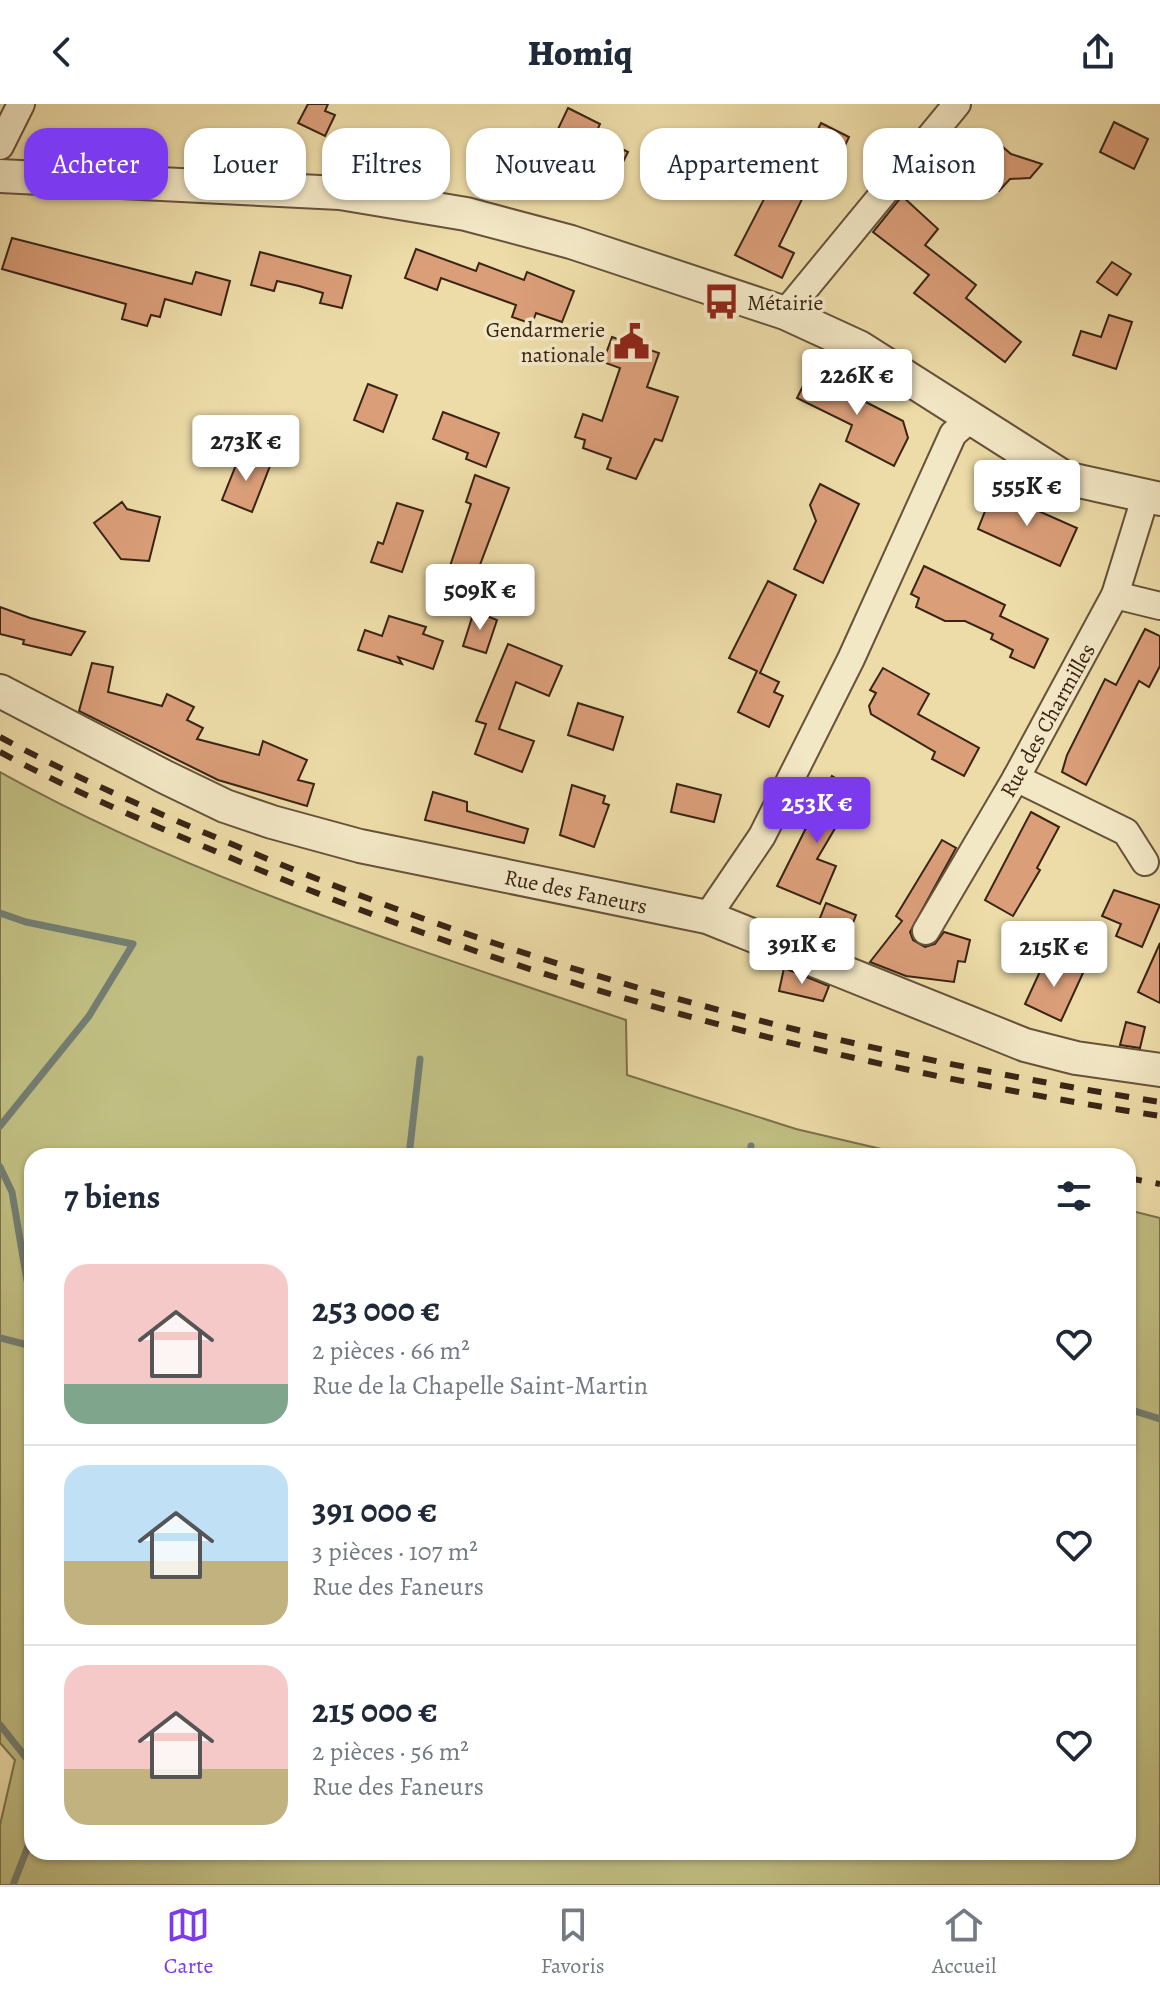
<!DOCTYPE html>
<html lang="fr">
<head>
<meta charset="utf-8">
<style>
  :root { --surface:#fff; --page:#f2f2f3; --text:#1f2937; --muted:#747a83; --line:#e0e1e3; --accent:#7c3aed }
  body { margin:0; font-family:Alegreya,serif; background:var(--page); color:var(--text); height:100vh; display:flex; flex-direction:column; font-size:30px; white-space:nowrap }
  * { box-sizing:border-box; margin:0 }
  p { font-size:26px; color:var(--muted) }
  .icon { flex:none; width:44px; height:44px; fill:none; stroke:currentColor; stroke-width:2; stroke-linecap:round; stroke-linejoin:round }
  .map { position:relative; flex:1; overflow:hidden }
  .sheet { position:absolute; left:24px; top:1044px; width:1112px; height:712px; display:flex; flex-direction:column; background:var(--surface); border-radius:24px; box-shadow:0 2px 6px #0004 }
  .sheet>* { flex:none }
  .guide { position:absolute; left:24px; top:24px; width:1112px; height:72px; display:flex; gap:16px }
  .price { position:absolute; translate:-50% -68px; padding:0 18px; border-radius:8px; background:#fff; color:#222; font-size:26px; line-height:52px; filter:drop-shadow(0 2px 4px #0008) }
  .price::after { content:''; position:absolute; left:50%; top:48px; width:24px; height:18px; margin-left:-12px; background:inherit; clip-path:polygon(0 0,100% 0,50% 100%) }
  .price.current { background:var(--accent); color:#fff }
  ul { padding:0; list-style:none }
  li { display:flex; align-items:center; gap:24px; height:200px; padding:0 40px }
  li+li { border-top:2px solid var(--line) }
  li span { display:grid; place-items:center; flex:none; width:224px; height:160px; border-radius:24px; color:#555 }
  li>.icon { margin-inline-start:auto }
  span .icon { width:96px; height:96px; fill:#fffc; stroke-width:1 }
  li b { font-size:34px }
  h2 { display:flex; justify-content:space-between; align-items:center; height:96px; padding:0 40px; font-size:34px }
  .pill { padding:0 28px; border-radius:24px; background:var(--surface); box-shadow:0 2px 6px #0004; font-size:28px; line-height:72px }
  .pill.current { background:var(--accent); color:#fff }
  header { display:flex; justify-content:space-between; align-items:center; height:104px; padding:0 40px; background:var(--surface); font-size:36px; font-weight:800 }
  .tab-bar { display:flex; justify-content:space-around; align-items:center; height:112px; border-top:2px solid var(--line); background:var(--surface); font-size:22px; color:var(--muted) }
  .tab-bar a { display:grid; justify-items:center; gap:4px }
  .tab-bar .current { color:var(--accent) }
  .map>svg:first-child { display:block }
  .green { fill:#c0be82; stroke:#7c714c; stroke-width:2 }
  .lines { fill:none; stroke-linecap:round; stroke-linejoin:round }
  .stream { stroke:#737e71; stroke-width:7 }
  .building { fill:#da9e79; stroke:#392415; stroke-width:2 }
  .minor-casing { stroke:#66523a; stroke-width:30 }
  .tertiary-casing { stroke:#66523a; stroke-width:36 }
  .minor { stroke:#f3e8c6; stroke-width:26 }
  .tertiary { stroke:#f3e8c6; stroke-width:32 }
  .rail { stroke:#392415; stroke-width:6; stroke-dasharray:14 14; stroke-linecap:butt }
  .labels { text-anchor:middle; stroke-width:7; stroke-linejoin:round; paint-order:stroke }
  .poi-label { font-size:22px; fill:#392415; stroke:#f3e8c6; text-anchor:start }
  .street-label { font-size:22px; fill:#392415; stroke:#f3e8c6 }
</style>
</head>
<body>
<header><svg class="icon" aria-label="back" viewBox="0 0 24 24"><path d="M15 5l-7 7 7 7"/></svg>Homiq<svg class="icon" aria-label="share" viewBox="0 0 24 24"><path d="M12 15V3M7 8l5-5 5 5M5 13v7h14v-7"/></svg></header>
<div class="map">
<svg width="1160" height="1781" viewBox="0 0 1160 1781">
  <rect width="100%" height="100%" fill="#eddca8"/>
  <filter id="stains"><feTurbulence type="fractalNoise" baseFrequency=".0025" numOctaves="4"/><feColorMatrix values="0 0 0 0 .2 0 0 0 0 .09 0 0 0 0 .02 0 0 0 .5 -.17"/></filter>
  <radialGradient id="worn" r=".72"><stop offset=".6" stop-color="#630" stop-opacity="0"/><stop offset="1" stop-color="#630" stop-opacity=".3"/></radialGradient>
  <path class="green" d="M0 668C196 777 415 844 626 916L627 971 796 1025 911 1052H32V1748H1128V1106L1160 1114V1781H0V1721L15 1656 0 1639Z"/>
  <g class="lines">
    <g class="stream">
      <path d="M0 809 26 818 133 840 89 912 0 1022"/>
      <path d="M409 1052 420 955"/>
      <path d="M750 1052 751 1042"/>
      <path d="M0 1063 12 1088 27 1177 32 1185"/>
      <path d="M0 1234 32 1242"/>
      <path d="M1128 1305 1160 1315"/>
      <path d="M0 1621 32 1661"/>
      <path d="M13 1781 32 1732"/>
    </g>
  </g>
  <g class="building">
    <path d="M308 0H328L325 7 335 11 325 32 298 19Z"/>
    <path d="M568 4 600 20 595 31 628 48 614 76 549 44Z"/>
    <path d="M1114 18 1148 35 1134 65 1100 48Z"/>
    <path d="M821 19 849 33 826 82 797 68Z"/>
    <path d="M990 32 1011 50 1042 60 1030 74 1010 75 999 87 987 78 982 83 961 65Z"/>
    <path d="M660 42 705 65 692 91 646 69Z"/>
    <path d="M777 70 807 85 779 142 794 149 782 174 735 151Z"/>
    <path d="M902 92 938 125 925 141 976 181 966 194 1021 238 1005 258 914 189 929 171 873 128Z"/>
    <path d="M12 134 192 180 196 168 230 177 221 211 165 195 160 213 151 211 147 222 122 215 126 200 2 165Z"/>
    <path d="M416 145 476 167 479 159 524 176 527 168 574 187 562 218 536 209 532 220 512 213 516 201 441 174 437 186 405 174Z"/>
    <path d="M260 148 351 172 342 204 320 199 323 189 299 182 277 177 274 187 251 181Z"/>
    <path d="M1112 158 1131 170 1117 191 1097 178Z"/>
    <path d="M1109 211 1132 218 1116 265 1073 251 1081 227 1101 233Z"/>
    <path d="M612 233 659 249 647 283 678 293 662 337 655 335 636 375 607 365 611 354 583 344 585 336 575 333 583 310 602 317 620 264 603 258Z"/>
    <path d="M812 264 857 286 854 292 903 317 908 334 894 362 846 337 852 321 797 294Z"/>
    <path d="M368 280 397 291 383 328 354 316Z"/>
    <path d="M443 308 499 329 486 363 466 355 468 349 433 335Z"/>
    <path d="M240 351 270 362 252 408 222 396Z"/>
    <path d="M475 371 509 384 472 482 452 475 448 468 471 400 466 398Z"/>
    <path d="M820 380 859 400 823 479 794 465 816 417 810 401Z"/>
    <path d="M993 387 1077 424 1060 462 978 425Z"/>
    <path d="M122 398 127 405 160 413 149 457 121 455 94 419Z"/>
    <path d="M397 399 423 407 402 468 371 458 378 438 383 440Z"/>
    <path d="M924 462 1005 501 1000 512 1048 535 1034 564 1010 553 1013 546 991 535 993 530 965 517H945L916 503 919 494 911 490Z"/>
    <path d="M768 477 796 491 760 569 779 578 774 588 783 592 769 623 738 608 757 567 729 554Z"/>
    <path d="M0 503 30 514 85 528 71 551 23 540 24 536 0 530Z"/>
    <path d="M474 507 497 516 486 549 463 542Z"/>
    <path d="M389 512 426 523 423 530 443 537 433 565 398 553 402 560 358 546 365 526 382 532Z"/>
    <path d="M1145 525 1160 532V562L1149 583 1139 577 1086 681 1062 668 1067 651 1105 575 1116 581Z"/>
    <path d="M508 540 562 562 549 592 516 578 499 625 534 637 522 668 475 650 486 620 476 617Z"/>
    <path d="M92 559 113 563 108 588 162 602 167 590 194 603 187 616 203 624 197 635 259 651 263 637 307 656 298 676 314 680 307 702 218 676 79 607Z"/>
    <path d="M883 564 929 590 918 610 979 644 964 672 932 655 935 648 871 610 869 602 876 589 870 586Z"/>
    <path d="M578 599 623 613 613 646 568 631Z"/>
    <path d="M832 672 857 687 817 755 836 762 820 800 777 782Z"/>
    <path d="M677 680 721 691 714 718 671 708Z"/>
    <path d="M572 681 605 692 603 699 609 701 594 743 560 731Z"/>
    <path d="M433 688 467 698V707L528 725 524 739 425 716Z"/>
    <path d="M1031 708 1059 723 1037 764 1040 766 1013 812 985 796Z"/>
    <path d="M942 736 956 744 910 828 913 836 925 843 935 840 944 828 970 836 965 858 958 857 954 878 906 872 870 858 902 817 896 812Z"/>
    <path d="M1114 786 1160 801 1142 843 1116 832 1121 820 1102 812Z"/>
    <path d="M826 799 856 811 842 847 812 834Z"/>
    <path d="M1160 839V899L1138 888Z"/>
    <path d="M1052 855 1083 869 1061 917 1025 900 1042 863 1047 865Z"/>
    <path d="M784 864 829 882 823 897 779 887Z"/>
    <path d="M1126 918 1145 923 1140 944 1120 941Z"/>
  </g>
  <g class="lines">
    <defs>
      <g id="minor">
        <path d="M0 42 21 0"/>
        <path d="M785 209 957 0"/>
        <path d="M1115 491 1160 502"/>
        <path d="M1016 674 1126 728 1145 758"/>
        <path d="M707 813 762 732 851 555 953 330 969 316"/>
        <path d="M926 827 1016 674 1115 491 1145 394"/>
      </g>
      <g id="tertiary">
        <path d="M0 72 340 89 466 110 571 138 785 209 859 243 1065 374 1160 395"/>
        <path d="M0 587 165 673 225 702 272 718 360 742 707 813 1025 941 1076 954 1160 966"/>
      </g>
    </defs>
    <use href="#minor" class="minor-casing"/>
    <use href="#tertiary" class="tertiary-casing"/>
    <use href="#minor" class="minor"/>
    <use href="#tertiary" class="tertiary"/>
    <g class="rail">
      <path d="M0 633C76 674 155 708 234 741 537 869 836 946 1160 998"/>
      <path d="M0 648C70 686 144 717 217 748 520 878 835 962 1160 1012"/>
      <path d="M1128 1074 1160 1080"/>
    </g>
  </g>
  <defs>
    <symbol id="bus-bare" viewBox="-9 -9 18 18"><path d="M-5-6H5V4H4V6H2V4H-2V6H-4V4H-5ZM-3.5-4V0h7V-4ZM-3.5 1.2v1.5H-2V1.2ZM2 1.2v1.5H3.5V1.2Z" fill="#8f2418" stroke="#f3e8c6" stroke-width="2.5" paint-order="stroke"/></symbol>
    <symbol id="civic-bare" viewBox="-9 -9 18 18"><path d="M-.6-6.5H3V-4.5H.6V-3L4-1V1h2V6H-6V1h2V-1L-.6-3ZM-1.2 2.5V6h2.4V2.5Z" fill="#8f2418" stroke="#f3e8c6" stroke-width="2.5" paint-order="stroke"/></symbol>
  </defs>
  <g fill-rule="evenodd">
    <use href="#bus-bare" x="696" y="172" width="51" height="51"/>
    <use href="#civic-bare" x="606" y="212" width="51" height="51"/>
  </g>
  <g class="labels">
    <g class="poi-label">
      <text x="747" y="206">Métairie</text>
      <text x="605" y="233" text-anchor="end">Gendarmerie<tspan x="605" dy="25">nationale</tspan></text>
    </g>
    <g class="street-label">
      <text transform="translate(1047 616) rotate(-61)" y="8">Rue des Charmilles</text>
      <text transform="translate(576 787) rotate(12)" y="8">Rue des Faneurs</text>
    </g>
  </g>
  <rect width="100%" height="100%" filter="url(#stains)"/>
  <rect width="100%" height="100%" fill="url(#worn)"/>
</svg>
<b class="price" style="left:857px;top:313px">226K €</b>
<b class="price" style="left:246px;top:379px">273K €</b>
<b class="price" style="left:1027px;top:424px">555K €</b>
<b class="price" style="left:480px;top:528px">509K €</b>
<b class="price current" style="left:817px;top:741px">253K €</b>
<b class="price" style="left:802px;top:882px">391K €</b>
<b class="price" style="left:1054px;top:885px">215K €</b>
<div class="guide">
<a class="pill current">Acheter</a>
<a class="pill">Louer</a>
<a class="pill">Filtres</a>
<a class="pill">Nouveau</a>
<a class="pill">Appartement</a>
<a class="pill">Maison</a>
</div>
<section class="sheet">
<h2>7 biens<svg class="icon" aria-label="filters" viewBox="0 0 24 24"><path d="M4 7h16M4 17h16"/><circle cx="9" cy="7" r="2"/><circle cx="15" cy="17" r="2"/></svg></h2>
<ul>
<li><span style="background:linear-gradient(#f6c9c9 75%,#7fa58c 0)"><svg class="icon" aria-label="home" viewBox="0 0 24 24"><path d="M3 11l9-7 9 7M6 9v11h12V9"/></svg></span><div><b>253 000 €</b><p>2 pièces · 66 m²</p><p>Rue de la Chapelle Saint-Martin</p></div><svg class="icon" aria-label="heart" viewBox="0 0 24 24"><path d="M12 20l-8-8c-3-5 5-10 8-4 3-6 11-1 8 4z"/></svg></li>
<li><span style="background:linear-gradient(#bfe0f5 60%,#c2b280 0)"><svg class="icon" aria-label="home" viewBox="0 0 24 24"><path d="M3 11l9-7 9 7M6 9v11h12V9"/></svg></span><div><b>391 000 €</b><p>3 pièces · 107 m²</p><p>Rue des Faneurs</p></div><svg class="icon" aria-label="heart" viewBox="0 0 24 24"><path d="M12 20l-8-8c-3-5 5-10 8-4 3-6 11-1 8 4z"/></svg></li>
<li><span style="background:linear-gradient(#f6c9c9 65%,#c2b280 0)"><svg class="icon" aria-label="home" viewBox="0 0 24 24"><path d="M3 11l9-7 9 7M6 9v11h12V9"/></svg></span><div><b>215 000 €</b><p>2 pièces · 56 m²</p><p>Rue des Faneurs</p></div><svg class="icon" aria-label="heart" viewBox="0 0 24 24"><path d="M12 20l-8-8c-3-5 5-10 8-4 3-6 11-1 8 4z"/></svg></li>
</ul>
</section>
</div>
<nav class="tab-bar">
<a class="current"><svg class="icon" aria-label="map" viewBox="0 0 24 24"><path d="M3 6l6-2 6 2 6-2v14l-6 2-6-2-6 2zM9 4v14M15 6v14"/></svg>Carte</a>
<a><svg class="icon" aria-label="saved" viewBox="0 0 24 24"><path d="M7 4h10v16l-5-4-5 4z"/></svg>Favoris</a>
<a><svg class="icon" aria-label="home" viewBox="0 0 24 24"><path d="M3 11l9-7 9 7M6 9v11h12V9"/></svg>Accueil</a>
</nav>
</body>
</html>
